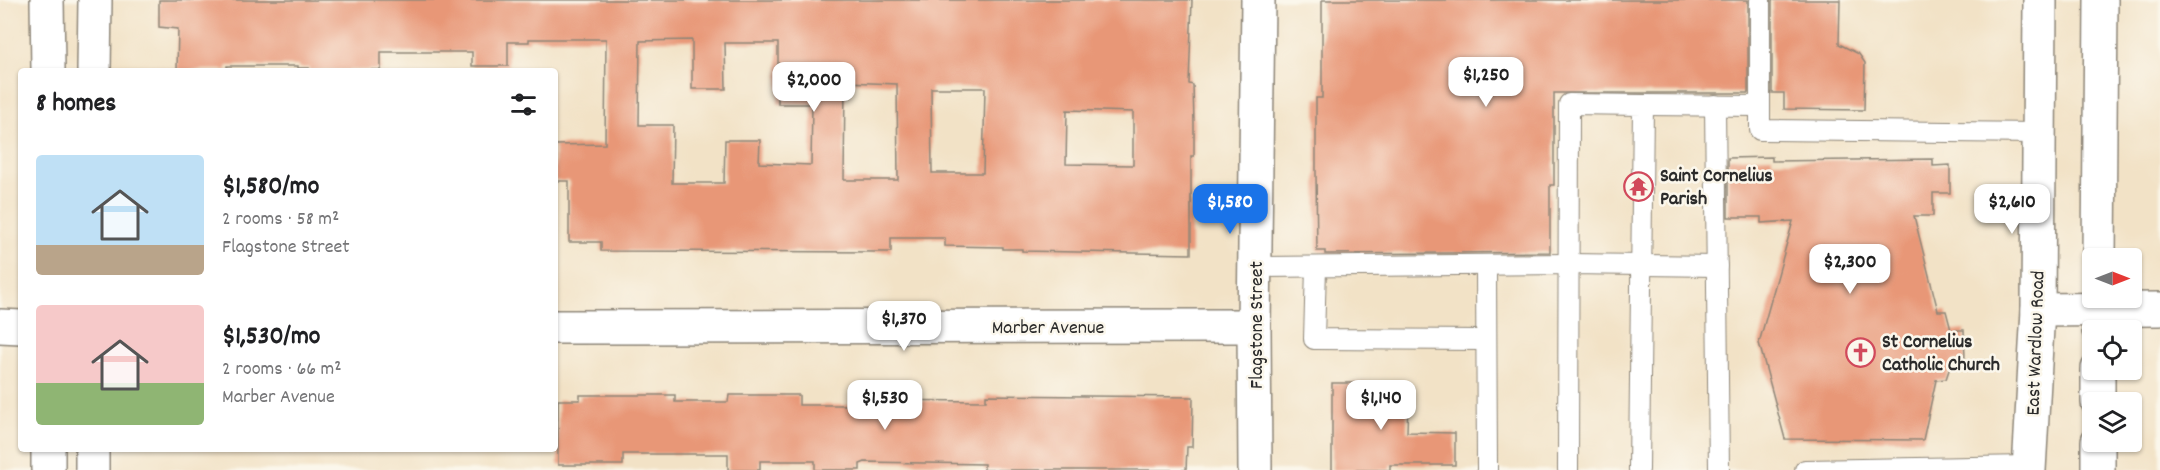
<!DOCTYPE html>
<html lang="en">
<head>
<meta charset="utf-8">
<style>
  :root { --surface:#fff; --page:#f2f2f2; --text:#202124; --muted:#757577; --accent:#1a73e8 }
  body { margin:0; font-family:Dekko,sans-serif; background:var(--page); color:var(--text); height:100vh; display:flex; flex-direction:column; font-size:22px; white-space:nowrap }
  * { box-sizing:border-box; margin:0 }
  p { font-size:20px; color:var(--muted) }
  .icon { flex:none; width:33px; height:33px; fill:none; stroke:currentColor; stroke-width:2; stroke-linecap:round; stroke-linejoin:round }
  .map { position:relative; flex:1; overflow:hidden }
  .sheet { position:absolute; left:18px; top:68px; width:540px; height:384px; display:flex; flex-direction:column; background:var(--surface); border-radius:6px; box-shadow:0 2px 4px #0004 }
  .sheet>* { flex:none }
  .needle { width:39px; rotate:90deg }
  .buttons { position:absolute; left:2082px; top:248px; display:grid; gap:12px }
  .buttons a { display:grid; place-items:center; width:60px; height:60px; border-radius:6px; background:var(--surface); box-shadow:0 2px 4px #0004; font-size:30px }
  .price { position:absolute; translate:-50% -51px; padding:0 14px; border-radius:12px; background:#fff; color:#222; font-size:20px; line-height:39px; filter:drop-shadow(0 2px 3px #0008) }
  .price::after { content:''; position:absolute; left:50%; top:36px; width:18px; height:14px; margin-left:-9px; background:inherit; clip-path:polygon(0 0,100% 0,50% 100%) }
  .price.on { background:var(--accent); color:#fff }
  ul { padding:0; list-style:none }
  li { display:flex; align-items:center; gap:18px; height:150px; padding:0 18px }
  li span { display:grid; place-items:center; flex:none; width:168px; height:120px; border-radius:6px; color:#555 }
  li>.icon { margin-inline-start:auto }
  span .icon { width:72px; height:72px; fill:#fffc; stroke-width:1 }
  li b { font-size:26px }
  h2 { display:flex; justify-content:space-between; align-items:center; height:72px; padding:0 18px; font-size:26px }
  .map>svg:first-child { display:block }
  .building { fill:#e89777; fill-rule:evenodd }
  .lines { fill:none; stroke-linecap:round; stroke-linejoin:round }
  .service-casing { stroke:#8e8678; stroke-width:22 }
  .minor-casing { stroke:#8e8678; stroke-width:36 }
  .secondary-casing { stroke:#8e8678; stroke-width:36 }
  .service { stroke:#fff; stroke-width:20 }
  .minor { stroke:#fff; stroke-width:33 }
  .secondary { stroke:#fff; stroke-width:33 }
  .labels { text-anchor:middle; stroke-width:5; stroke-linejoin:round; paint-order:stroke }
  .poi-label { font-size:20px; font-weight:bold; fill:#2b2b2b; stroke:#fbf7ec; text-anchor:start }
  .street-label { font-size:20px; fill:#2b2b2b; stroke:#fbf7ec }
</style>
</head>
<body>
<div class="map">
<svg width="2160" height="470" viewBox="0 0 2160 470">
  <rect width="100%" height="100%" fill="#fbf7ec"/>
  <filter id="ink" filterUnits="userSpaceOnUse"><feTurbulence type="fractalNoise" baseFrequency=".0167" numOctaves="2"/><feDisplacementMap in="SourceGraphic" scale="12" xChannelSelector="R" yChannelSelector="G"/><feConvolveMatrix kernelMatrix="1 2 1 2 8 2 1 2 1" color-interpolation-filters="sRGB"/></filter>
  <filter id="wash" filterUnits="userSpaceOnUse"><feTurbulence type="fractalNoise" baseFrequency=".008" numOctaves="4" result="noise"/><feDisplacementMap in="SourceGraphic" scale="24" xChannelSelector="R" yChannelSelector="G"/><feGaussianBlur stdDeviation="1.35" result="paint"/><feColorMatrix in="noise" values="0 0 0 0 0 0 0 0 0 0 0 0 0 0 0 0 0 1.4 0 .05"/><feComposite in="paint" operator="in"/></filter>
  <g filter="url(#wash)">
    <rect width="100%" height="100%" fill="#f2e2c6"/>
    <g id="blocks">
      <g class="building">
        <path d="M159 0H1192L1189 84 1193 85 1194 124V156H1191V254L1022 251V249H1003V247L945 246V238H891V252L601 251V242H569V181H555V145L605 144 606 39H529V42H508V66H472V52H381V70H309V68H298V66H227V70H177L178 29 159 27ZM692 40V89H726L725 43H778V104H812L811 165 759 163 760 140H725L724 183H672L673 125H639L640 41ZM845 82 897 84 898 180H844ZM931 88H985L983 173H932ZM1067 110 1133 112V165L1066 164Z"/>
        <path d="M1322 0H1748V93H1554V185H1550V252L1325 254V251H1317L1316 174V98H1322Z"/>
        <path d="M1772 0H1840L1839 44 1859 54 1865 63 1864 110 1784 109V93H1772Z"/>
        <path d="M1772 157V161L1933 159V166L1950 165V193H1933V216H1914L1938 311H1946L1951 330H1964L1965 360 1952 361 1946 379 1936 380 1923 440 1785 439 1759 343 1793 221 1761 223V217H1728V158Z"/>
        <path d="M1332 383H1391L1390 388 1401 389 1400 402H1408L1407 432 1455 433V465H1390V470H1332Z"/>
        <path d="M580 395H675V402H728L729 395H799V405H857V400L986 401V395L1193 397 1192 447H1187L1186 470H984V464L865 462 860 464V470H815V461H760V470H728V454H623V465H558V400H580Z"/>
      </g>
    </g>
  </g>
  <g filter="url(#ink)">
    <use href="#blocks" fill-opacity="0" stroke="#8e8678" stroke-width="1.5"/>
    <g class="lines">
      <defs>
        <g id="service">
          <path d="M1760 0V130L2038 133"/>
          <path d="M1643 105 1760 106"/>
          <path d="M1715 105 1719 470"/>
          <path d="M1486 266 1487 470"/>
          <path d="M1255 267 1569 264 1717 266"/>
          <path d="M1316 267 1314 339 1485 340"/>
          <path d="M1568 470 1569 104 1643 105 1639 470"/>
          <path d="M1805 470 2029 466"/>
        </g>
        <g id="minor">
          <path d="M47 0 48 70"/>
          <path d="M94 70 95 0"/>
          <path d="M2038 310 2160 309"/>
          <path d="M0 326 21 327"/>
          <path d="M555 327 1254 326"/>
          <path d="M48 470V448"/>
          <path d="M92 470V448"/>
          <path d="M1255 470 1254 326 1258 0"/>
        </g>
        <g id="secondary">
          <path d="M2099 258 2101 0"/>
          <path d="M2099 330V297"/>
          <path d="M2098 402V369"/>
          <path d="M2029 470 2038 310 2040 0"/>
          <path d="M2098 470V441"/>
        </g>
      </defs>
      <use href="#service" class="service-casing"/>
      <use href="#minor" class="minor-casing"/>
      <use href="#secondary" class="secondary-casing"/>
      <use href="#service" class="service"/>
      <use href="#minor" class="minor"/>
      <use href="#secondary" class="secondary"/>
    </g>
  </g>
  <defs>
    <symbol id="temple-ring" viewBox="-11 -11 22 22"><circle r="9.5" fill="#fbf7ec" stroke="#d1495b" stroke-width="1.5"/><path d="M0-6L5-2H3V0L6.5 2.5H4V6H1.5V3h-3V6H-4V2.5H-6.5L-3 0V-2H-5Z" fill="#d1495b"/></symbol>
    <symbol id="church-ring" viewBox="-11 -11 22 22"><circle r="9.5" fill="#fbf7ec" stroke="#d1495b" stroke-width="1.5"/><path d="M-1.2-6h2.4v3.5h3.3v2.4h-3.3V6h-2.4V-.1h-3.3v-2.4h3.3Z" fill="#d1495b"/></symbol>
  </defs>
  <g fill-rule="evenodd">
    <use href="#temple-ring" x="1622" y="170" width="33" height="33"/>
    <use href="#church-ring" x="1844" y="336" width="33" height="33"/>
  </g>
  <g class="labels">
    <g class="poi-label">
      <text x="1660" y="181">Saint Cornelius<tspan x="1660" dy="23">Parish</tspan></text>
      <text x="1882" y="347">St Cornelius<tspan x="1882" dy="23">Catholic Church</tspan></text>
    </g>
    <g class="street-label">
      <text transform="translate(1255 325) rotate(-90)" y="7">Flagstone Street</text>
      <text x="1048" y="333">Marber Avenue</text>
      <text transform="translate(2034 343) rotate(-88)" y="7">East Wardlow Road</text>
    </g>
  </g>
</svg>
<div class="buttons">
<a><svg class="needle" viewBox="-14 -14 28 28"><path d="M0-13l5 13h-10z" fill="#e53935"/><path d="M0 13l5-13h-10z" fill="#757577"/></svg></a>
<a><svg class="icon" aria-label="locate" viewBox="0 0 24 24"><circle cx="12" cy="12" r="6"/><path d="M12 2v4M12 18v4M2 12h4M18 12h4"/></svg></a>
<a><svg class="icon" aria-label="layers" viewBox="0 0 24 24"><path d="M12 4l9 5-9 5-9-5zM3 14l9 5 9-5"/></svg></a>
</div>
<b class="price" style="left:1486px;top:108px">$1,250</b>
<b class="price" style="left:814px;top:113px">$2,000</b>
<b class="price on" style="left:1230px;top:235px">$1,580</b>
<b class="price" style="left:2012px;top:235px">$2,610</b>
<b class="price" style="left:1850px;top:295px">$2,300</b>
<b class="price" style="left:904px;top:352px">$1,370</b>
<b class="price" style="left:885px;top:431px">$1,530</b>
<b class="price" style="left:1381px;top:431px">$1,140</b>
<section class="sheet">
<h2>8 homes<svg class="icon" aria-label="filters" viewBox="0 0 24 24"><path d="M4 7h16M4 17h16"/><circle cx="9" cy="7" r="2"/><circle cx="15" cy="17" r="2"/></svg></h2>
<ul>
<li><span style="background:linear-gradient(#bfe0f5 75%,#b9a48a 0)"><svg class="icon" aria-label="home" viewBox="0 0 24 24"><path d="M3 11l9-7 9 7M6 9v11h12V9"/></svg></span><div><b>$1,580/mo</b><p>2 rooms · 58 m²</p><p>Flagstone Street</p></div></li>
<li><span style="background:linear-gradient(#f6c9c9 65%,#8fb573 0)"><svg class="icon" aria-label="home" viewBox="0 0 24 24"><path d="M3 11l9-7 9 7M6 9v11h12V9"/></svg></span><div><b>$1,530/mo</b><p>2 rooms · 66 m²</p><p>Marber Avenue</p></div></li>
</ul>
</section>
</div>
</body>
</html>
